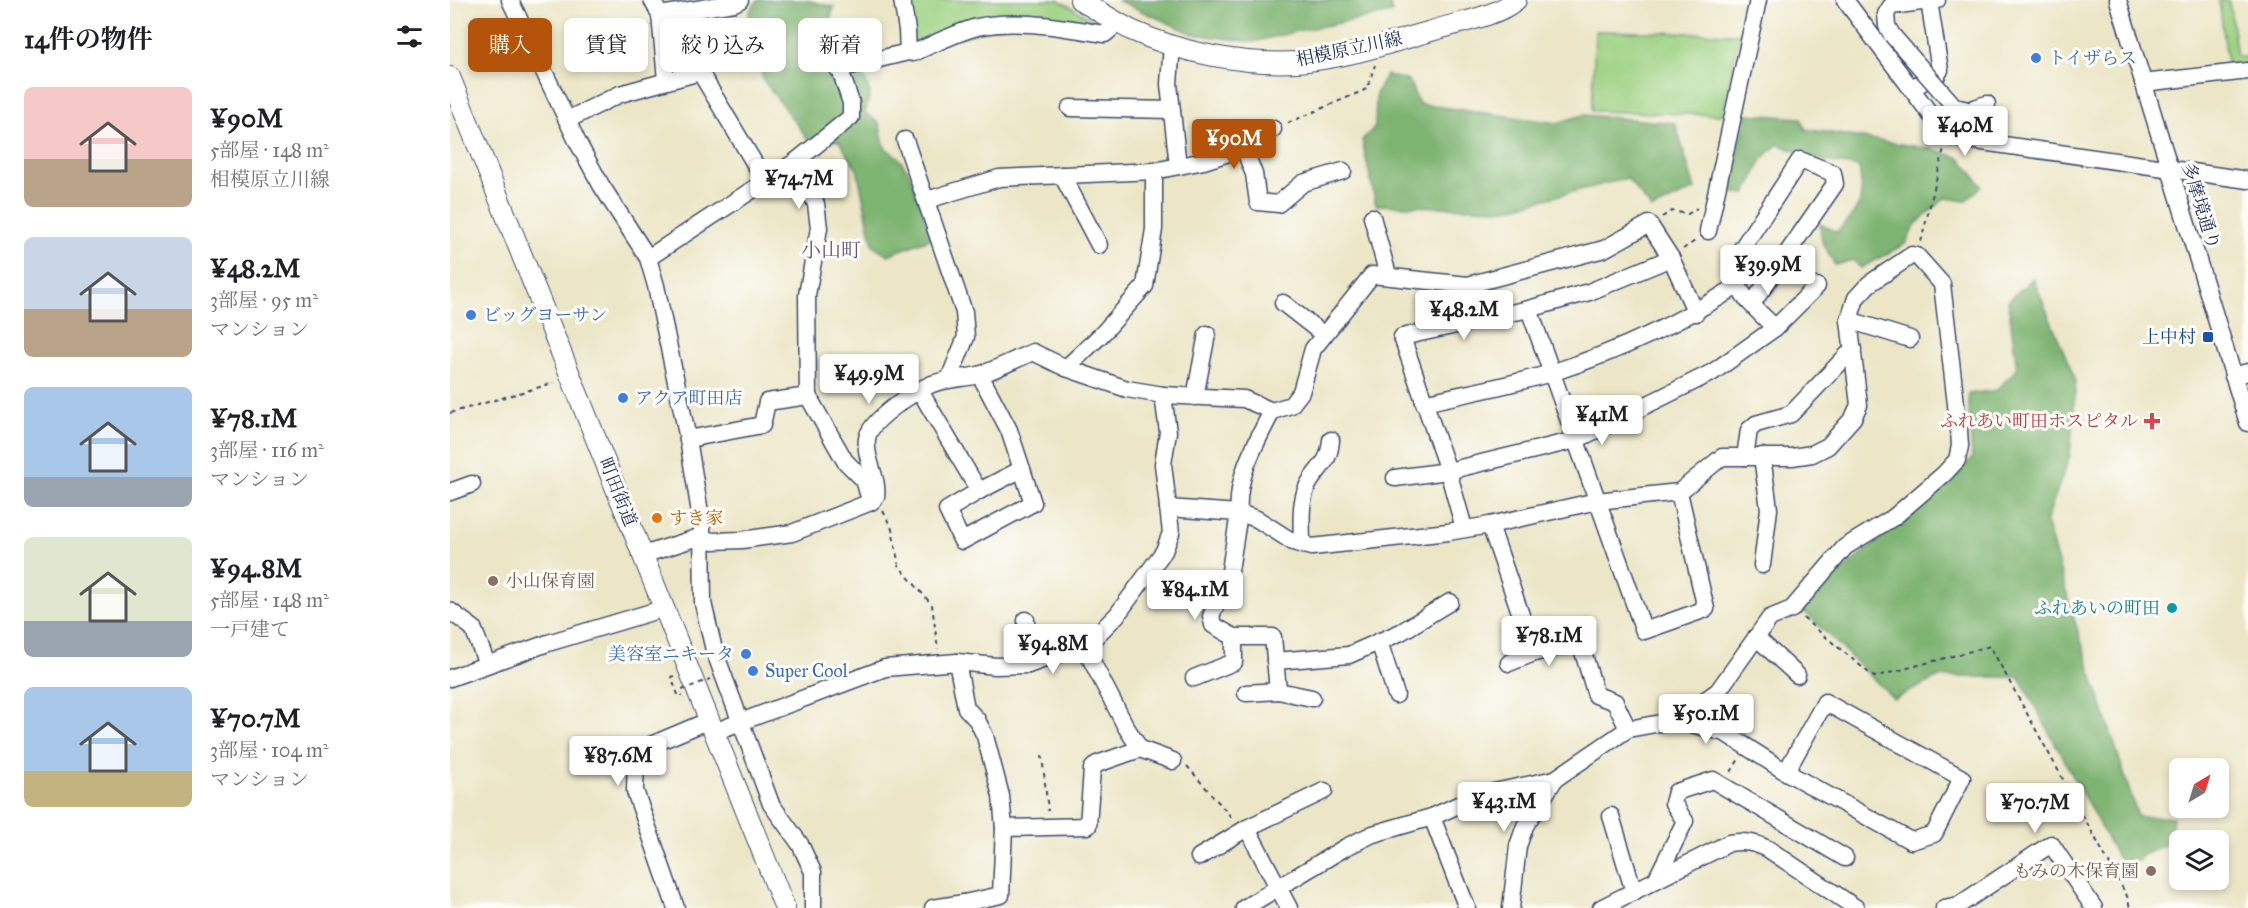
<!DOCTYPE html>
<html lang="ja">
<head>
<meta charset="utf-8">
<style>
  :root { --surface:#fff; --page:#f2f2f2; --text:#202124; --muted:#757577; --accent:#b45309 }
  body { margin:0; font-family:"IM FELL Great Primer","Noto Serif JP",serif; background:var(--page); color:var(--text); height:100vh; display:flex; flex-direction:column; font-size:22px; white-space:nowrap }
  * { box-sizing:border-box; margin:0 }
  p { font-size:20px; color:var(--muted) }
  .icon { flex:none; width:33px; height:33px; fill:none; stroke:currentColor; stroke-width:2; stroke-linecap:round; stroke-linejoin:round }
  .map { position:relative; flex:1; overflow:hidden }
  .details { display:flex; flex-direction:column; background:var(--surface); width:450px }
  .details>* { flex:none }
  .banner { position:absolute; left:18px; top:18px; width:570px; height:54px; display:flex; gap:12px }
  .needle { width:39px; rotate:38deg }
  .tools { position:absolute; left:1719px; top:758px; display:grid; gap:12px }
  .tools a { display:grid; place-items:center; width:60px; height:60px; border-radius:9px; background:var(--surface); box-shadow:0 3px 9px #0003; font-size:30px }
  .price { position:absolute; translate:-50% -51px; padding:0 14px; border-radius:6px; background:#fff; color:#222; font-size:20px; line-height:39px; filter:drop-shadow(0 2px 3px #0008) }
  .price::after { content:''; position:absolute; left:50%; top:36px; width:18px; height:14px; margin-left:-9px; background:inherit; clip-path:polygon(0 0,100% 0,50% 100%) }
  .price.selected { background:var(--accent); color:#fff }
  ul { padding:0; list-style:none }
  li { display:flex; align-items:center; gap:18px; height:150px; padding:0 24px }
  li span { display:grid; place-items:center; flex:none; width:168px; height:120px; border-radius:9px; color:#555 }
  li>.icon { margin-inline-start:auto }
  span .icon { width:72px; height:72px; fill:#fffc; stroke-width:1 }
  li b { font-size:26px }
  h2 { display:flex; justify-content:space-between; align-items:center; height:72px; padding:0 24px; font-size:26px }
  .pill { padding:0 21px; border-radius:9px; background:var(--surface); box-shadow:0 3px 9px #0003; font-size:21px; line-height:54px }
  .pill.selected { background:var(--accent); color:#fff }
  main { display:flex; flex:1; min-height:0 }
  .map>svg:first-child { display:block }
  .green { fill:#9ed283; stroke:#5c8070; stroke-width:1.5 }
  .forest { fill:#7eb471; stroke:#4c7268; stroke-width:1.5 }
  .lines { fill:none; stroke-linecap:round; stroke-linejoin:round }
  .minor-casing { stroke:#3a4a6e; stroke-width:19 }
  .major-casing { stroke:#3a4a6e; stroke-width:22 }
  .path { stroke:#3a4a6e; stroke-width:2; stroke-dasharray:4.5 4.5; stroke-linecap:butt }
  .minor { stroke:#fff; stroke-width:16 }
  .major { stroke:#fff; stroke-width:20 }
  .minor-bridge-casing { stroke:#3a4a6e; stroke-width:19; stroke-linecap:butt }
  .path-bridge { stroke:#3a4a6e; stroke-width:2; stroke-dasharray:4.5 4.5; stroke-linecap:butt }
  .minor-bridge { stroke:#fff; stroke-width:16 }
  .shop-dot { fill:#3f7fe0; stroke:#fdfcf7; stroke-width:2 }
  .transit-dot { fill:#1a4fb4; stroke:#fdfcf7; stroke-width:2 }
  .health-dot { fill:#e0444e; stroke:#fdfcf7; stroke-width:2 }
  .food-dot { fill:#e8710a; stroke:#fdfcf7; stroke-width:2 }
  .education-dot { fill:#8d6e63; stroke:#fdfcf7; stroke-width:2 }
  .culture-dot { fill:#0f9aa8; stroke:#fdfcf7; stroke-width:2 }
  .labels { text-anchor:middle; stroke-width:6; stroke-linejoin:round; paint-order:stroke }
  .street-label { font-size:18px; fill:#1b2f5e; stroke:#fdfcf7 }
  .shop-label { font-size:18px; fill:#366cbe; stroke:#fdfcf7; text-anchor:start }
  .transit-label { font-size:18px; fill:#164399; stroke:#fdfcf7; text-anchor:end }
  .health-label { font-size:18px; fill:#be3a42; stroke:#fdfcf7; text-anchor:end }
  .food-label { font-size:18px; fill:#c56008; stroke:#fdfcf7; text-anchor:start }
  .education-label { font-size:18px; fill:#785e54; stroke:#fdfcf7; text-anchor:start }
  .culture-label { font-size:18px; fill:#0d838f; stroke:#fdfcf7; text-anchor:end }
  .neighbourhood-label { font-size:20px; fill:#63598d; stroke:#fdfcf7 }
</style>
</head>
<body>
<main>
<section class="details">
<h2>14件の物件<svg class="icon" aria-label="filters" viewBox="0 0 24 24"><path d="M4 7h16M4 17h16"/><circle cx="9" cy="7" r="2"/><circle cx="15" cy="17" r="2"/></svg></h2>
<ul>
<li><span style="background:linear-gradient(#f6c9c9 60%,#b9a48a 0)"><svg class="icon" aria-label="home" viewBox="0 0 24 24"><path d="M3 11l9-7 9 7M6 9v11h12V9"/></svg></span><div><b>¥90M</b><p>5部屋 · 148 m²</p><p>相模原立川線</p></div></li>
<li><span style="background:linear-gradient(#c9d6e8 60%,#b9a48a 0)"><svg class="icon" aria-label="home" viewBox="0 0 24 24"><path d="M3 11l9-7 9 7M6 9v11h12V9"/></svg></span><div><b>¥48.2M</b><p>3部屋 · 95 m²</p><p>マンション</p></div></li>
<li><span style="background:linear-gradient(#a9c7e8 75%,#9aa5b1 0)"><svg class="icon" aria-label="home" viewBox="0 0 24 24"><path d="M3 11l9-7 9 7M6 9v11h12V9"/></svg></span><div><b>¥78.1M</b><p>3部屋 · 116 m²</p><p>マンション</p></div></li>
<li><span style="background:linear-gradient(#dfe7d0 70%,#9aa5b1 0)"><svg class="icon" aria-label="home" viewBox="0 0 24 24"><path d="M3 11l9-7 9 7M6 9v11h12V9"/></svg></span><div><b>¥94.8M</b><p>5部屋 · 148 m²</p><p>一戸建て</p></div></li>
<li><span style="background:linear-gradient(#a9c7e8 70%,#c2b280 0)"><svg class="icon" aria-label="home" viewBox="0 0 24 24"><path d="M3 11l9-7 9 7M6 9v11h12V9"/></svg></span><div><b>¥70.7M</b><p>3部屋 · 104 m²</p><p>マンション</p></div></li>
</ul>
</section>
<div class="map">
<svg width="1798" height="908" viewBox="0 0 1798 908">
  <rect width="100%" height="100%" fill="#fdfcf7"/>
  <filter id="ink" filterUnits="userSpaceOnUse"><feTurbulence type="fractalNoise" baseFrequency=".0167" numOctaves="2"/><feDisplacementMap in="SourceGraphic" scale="12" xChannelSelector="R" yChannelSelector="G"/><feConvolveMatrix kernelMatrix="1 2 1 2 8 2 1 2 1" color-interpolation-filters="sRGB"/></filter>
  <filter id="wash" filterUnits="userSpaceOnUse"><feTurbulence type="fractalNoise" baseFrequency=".008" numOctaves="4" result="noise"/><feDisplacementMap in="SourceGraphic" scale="24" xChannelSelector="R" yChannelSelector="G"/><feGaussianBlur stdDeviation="1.35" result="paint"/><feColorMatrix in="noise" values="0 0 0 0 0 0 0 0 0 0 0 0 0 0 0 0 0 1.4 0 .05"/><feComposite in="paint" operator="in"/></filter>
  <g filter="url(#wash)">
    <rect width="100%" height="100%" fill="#ece6c7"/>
    <g class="green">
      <path d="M455 0H609L651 25 653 30 581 19 462 49Z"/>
      <path d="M1769 0H1779L1787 57H1798V65L1778 67Z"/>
      <path d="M1145 31 1290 34 1272 115 1142 111Z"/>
    </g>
    <g class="forest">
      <path d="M308 0H356L384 7 370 49 386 80 414 76 420 93 415 113 429 123 435 148 448 157 459 172 482 238 438 255 423 245 407 169 389 141 357 138 314 81 300 37 298 20 300 10Z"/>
      <path d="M667 0H939L942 13 852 30 803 42 743 34Z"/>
      <path d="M936 75 959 81 969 104 1107 123 1133 115 1225 123 1245 189 1202 209 1177 178 1056 209 926 205 912 140 925 127 926 94Z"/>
      <path d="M1297 114 1351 118 1355 129 1482 149 1510 158 1532 186 1515 201 1495 198 1466 224 1455 244 1411 268 1403 260 1385 265 1372 241 1370 224 1387 232C1411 206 1415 203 1409 167L1365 159 1328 144 1312 159 1296 194 1277 192Z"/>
      <path d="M1583 278 1626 381 1620 455 1596 522 1624 619 1688 817H1723L1720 842 1693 855 1681 868 1666 855 1569 677H1489L1444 699 1353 610 1389 573 1508 474 1522 458 1518 394 1547 390 1567 369 1558 301Z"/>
    </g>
  </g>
  <g filter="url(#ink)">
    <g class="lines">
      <defs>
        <g id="minor">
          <path d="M60 0 127 141 151 185 198 258 206 286 238 439 252 525 253 603 264 650 321 804 350 844 363 872V908"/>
          <path d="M202 0 210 15 216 80"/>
          <path d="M452 0 457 30 458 52"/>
          <path d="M1395 0 1493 131 1505 138 1798 180"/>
          <path d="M1668 0 1798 423"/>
          <path d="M210 15 284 3 290 0"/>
          <path d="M1442 35 1437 26 1436 14 1441 6 1487 0"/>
          <path d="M722 45 719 84 728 166"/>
          <path d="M388 69 458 52 463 53C484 44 505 33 527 27 568 18 614 28 655 34L668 23"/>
          <path d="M1693 83 1798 71"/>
          <path d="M1467 85 1487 75 1490 70 1479 1"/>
          <path d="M620 108 722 110"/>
          <path d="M1518 110 1537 104"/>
          <path d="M117 120 170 94 250 72 315 181"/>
          <path d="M455 140 514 312 516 337 499 379"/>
          <path d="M793 146 804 174 808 202 828 204 853 183 893 171"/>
          <path d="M345 162 401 117V103L380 39"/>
          <path d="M612 175 649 245"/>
          <path d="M477 200 549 178 704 171"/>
          <path d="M922 217 938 275"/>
          <path d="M1258 231 1308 0"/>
          <path d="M198 258 345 162 366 204 369 228 357 295 358 396 395 461 414 480 420 500"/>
          <path d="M833 303 874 335"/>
          <path d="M1302 304 1385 184 1383 173 1350 160 1285 259C1278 289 1306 308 1325 328"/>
          <path d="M1079 309 1194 631 1256 609 1229 492"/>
          <path d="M1399 320 1460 339"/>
          <path d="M616 368 652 334 695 286 704 229V171L754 161 782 152 823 129"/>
          <path d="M1783 376 1798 372"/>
          <path d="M470 391 529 491 497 510 512 541 583 503 559 430 530 375"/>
          <path d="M745 397 757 334"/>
          <path d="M974 403C1017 393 1062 385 1104 372 1169 351 1230 323 1287 286"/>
          <path d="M822 411 841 405 851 392 863 349 922 275 1018 285 1154 249 1199 224 1221 258 1246 313"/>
          <path d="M238 439 312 425 317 402 358 396"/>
          <path d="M1312 456 1319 509 1312 565"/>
          <path d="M1295 457 1299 430 1306 424 1341 414 1403 349"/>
          <path d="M945 478 998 471 1126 440 1263 372 1325 328 1367 286"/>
          <path d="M529 491 572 469"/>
          <path d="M0 492 22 484"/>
          <path d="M718 508 789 513 779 577 761 616 763 625 784 637H823L828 691"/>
          <path d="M1040 525 1084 653"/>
          <path d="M1014 528 998 471 952 337 1079 309 1139 292 1221 258"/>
          <path d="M852 545C852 525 849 503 858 485 869 465 879 465 881 440"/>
          <path d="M193 555 246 538 263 541 292 540 342 533 421 502 426 497C429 477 414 459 417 439 419 420 465 391 482 384 498 378 516 379 532 374 549 368 566 359 583 352L616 368 677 389 713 395 794 399 822 411C806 444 786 475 789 513L807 519 843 542 862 547 998 532 1040 525 1147 501 1229 492 1272 457H1342L1362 454 1378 446 1403 418 1409 405 1399 320 1406 298 1419 284 1462 255 1467 256 1492 284 1509 430 1510 446 1507 460 1494 474 1444 517 1395 547 1342 609 1320 618 1268 691 1227 720"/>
          <path d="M0 611 23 628 37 664"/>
          <path d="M576 620 578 665"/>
          <path d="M1306 637 1347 675"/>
          <path d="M929 641 946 695"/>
          <path d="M633 644 676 727 690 749 723 761"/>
          <path d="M825 661 899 655 951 632 1000 602"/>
          <path d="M507 662 516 708 527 720 535 736 551 796 554 828 551 895 514 903V908"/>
          <path d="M1059 663 1084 653 1130 642 1146 695 1165 702 1178 729 1227 720 1275 733 1336 772 1461 841 1484 834 1512 778 1375 702 1336 772"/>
          <path d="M0 678 98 643 215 608"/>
          <path d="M744 678 784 662V637"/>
          <path d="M796 693 828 691 862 698"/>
          <path d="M264 732 435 668 507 662 546 666 578 665 623 649 644 638 667 615 714 551 721 533 713 464 718 432 713 395"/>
          <path d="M1161 816 1184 892"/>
          <path d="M982 817 1017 908"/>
          <path d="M554 828 638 826 642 769 647 764 690 749"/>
          <path d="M797 828 839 908"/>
          <path d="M749 857 797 828 874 791"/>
          <path d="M1206 880 1235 821 1223 803 1226 792 1263 780 1395 858"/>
          <path d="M226 908 185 791 186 757 189 750 260 720"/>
          <path d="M483 908 514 903"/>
          <path d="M794 908 896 847 923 834 982 817 1030 795 1105 779 1178 729"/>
          <path d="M1061 908 1068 846 1075 826 1105 779"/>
          <path d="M1151 908 1279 843C1294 841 1304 842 1318 849L1406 908"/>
          <path d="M1494 908 1509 905 1601 844 1644 908"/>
        </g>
        <g id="major">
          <path d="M630 0C647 10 664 21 681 30 731 53 792 65 847 62 892 59 937 44 981 31 1006 23 1046 17 1066 0"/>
          <path d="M0 77 335 908"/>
        </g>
      </defs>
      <use href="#minor" class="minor-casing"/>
      <use href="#major" class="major-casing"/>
      <g class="path">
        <path d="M838 123 917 89 925 65"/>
        <path d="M1212 217 1222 211 1238 214 1247 208"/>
        <path d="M1471 242 1494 148"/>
        <path d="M1233 249 1245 241"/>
        <path d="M0 413 104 383"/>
        <path d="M433 511 442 529 449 566 482 605 488 649"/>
        <path d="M1353 618 1424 677 1540 646 1677 896 1680 908"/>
        <path d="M224 676 221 677 229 697 232 696"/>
        <path d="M592 755 598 811"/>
        <path d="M737 766 782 818"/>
        <path d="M1281 772 1289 759"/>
      </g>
      <use href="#minor" class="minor"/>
      <use href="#major" class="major"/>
      <defs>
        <path id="minor-bridge" d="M1442 35 1505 107 1518 110"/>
      </defs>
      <use href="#minor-bridge" class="minor-bridge-casing"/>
      <path class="path-bridge" d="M232 690 260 679"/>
      <use href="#minor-bridge" class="minor-bridge"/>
    </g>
  </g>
  <g class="shop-dot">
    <circle cx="1586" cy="58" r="6"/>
    <circle cx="21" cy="315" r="6"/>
    <circle cx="173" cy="398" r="6"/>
    <circle cx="296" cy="654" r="6"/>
    <circle cx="303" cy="671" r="6"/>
  </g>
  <rect class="transit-dot" x="1752" y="331" width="12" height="12" rx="3"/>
  <path class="health-dot" d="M1699 412h6v6h6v6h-6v6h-6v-6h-6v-6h6z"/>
  <circle class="food-dot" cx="207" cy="518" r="6"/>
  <g class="education-dot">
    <circle cx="43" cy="581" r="6"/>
    <circle cx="1701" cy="871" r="6"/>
  </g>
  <circle class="culture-dot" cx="1722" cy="608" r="6"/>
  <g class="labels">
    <g class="street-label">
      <text transform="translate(899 49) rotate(-12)" y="6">相模原立川線</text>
      <text transform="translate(1751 206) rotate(73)" y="6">多摩境通り</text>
      <text transform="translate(168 492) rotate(68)" y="6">町田街道</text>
    </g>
    <g class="shop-label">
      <text x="1598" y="64">トイザらス</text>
      <text x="33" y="321">ビッグヨーサン</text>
      <text x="185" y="404">アクア町田店</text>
      <text x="284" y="660" text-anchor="end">美容室ニキータ</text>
      <text x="315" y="677">Super Cool</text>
    </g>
    <g class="transit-label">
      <text x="1746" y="343">上中村</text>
    </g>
    <g class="health-label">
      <text x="1688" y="427">ふれあい町田ホスピタル</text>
    </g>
    <g class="food-label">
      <text x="219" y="524">すき家</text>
    </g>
    <g class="education-label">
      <text x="55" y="587">小山保育園</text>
      <text x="1689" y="877" text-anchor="end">もみの木保育園</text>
    </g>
    <g class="culture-label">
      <text x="1710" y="614">ふれあいの町田</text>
    </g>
    <g class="neighbourhood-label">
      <text x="381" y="257">小山町</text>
    </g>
  </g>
</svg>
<div class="tools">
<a><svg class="needle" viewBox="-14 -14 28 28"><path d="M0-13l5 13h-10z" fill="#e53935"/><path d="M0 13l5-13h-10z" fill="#757577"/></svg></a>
<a><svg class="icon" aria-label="layers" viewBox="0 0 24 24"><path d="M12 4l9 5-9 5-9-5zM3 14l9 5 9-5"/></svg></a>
</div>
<b class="price" style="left:1515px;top:157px">¥40M</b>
<b class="price selected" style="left:784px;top:170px">¥90M</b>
<b class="price" style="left:349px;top:210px">¥74.7M</b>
<b class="price" style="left:1318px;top:296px">¥39.9M</b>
<b class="price" style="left:1014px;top:341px">¥48.2M</b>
<b class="price" style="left:419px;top:405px">¥49.9M</b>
<b class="price" style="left:1152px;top:446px">¥41M</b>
<b class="price" style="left:745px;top:621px">¥84.1M</b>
<b class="price" style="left:1099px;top:667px">¥78.1M</b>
<b class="price" style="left:603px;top:675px">¥94.8M</b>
<b class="price" style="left:1256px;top:745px">¥50.1M</b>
<b class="price" style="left:168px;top:787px">¥87.6M</b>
<b class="price" style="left:1054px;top:833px">¥43.1M</b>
<b class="price" style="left:1585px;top:834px">¥70.7M</b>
<div class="banner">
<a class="pill selected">購入</a>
<a class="pill">賃貸</a>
<a class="pill">絞り込み</a>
<a class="pill">新着</a>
</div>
</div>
</main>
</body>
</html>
